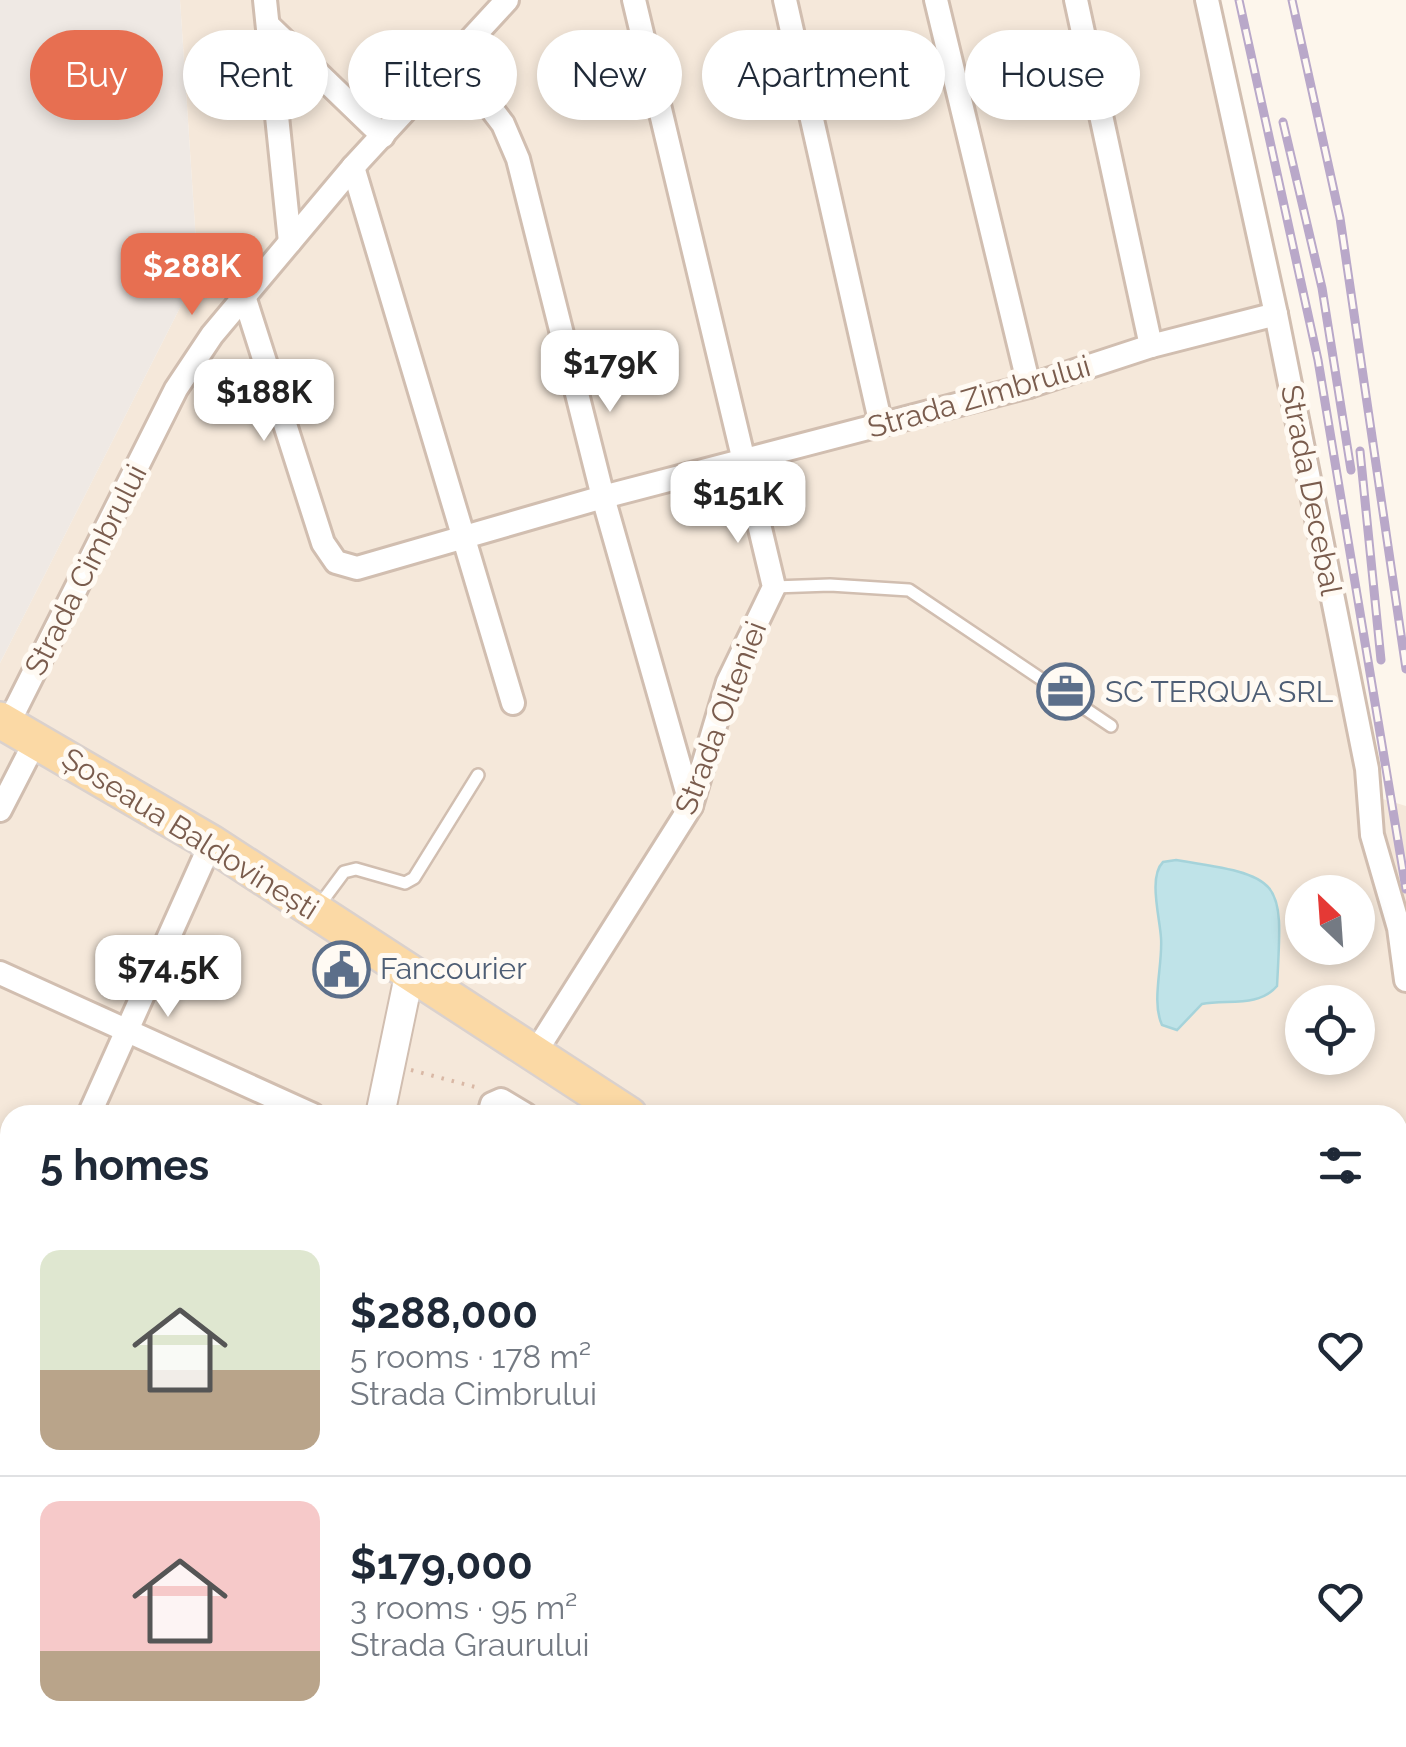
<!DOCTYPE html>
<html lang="en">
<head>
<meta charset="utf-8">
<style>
  :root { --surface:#fff; --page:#f2f2f3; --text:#1f2937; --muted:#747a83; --line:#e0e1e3; --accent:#e76f51 }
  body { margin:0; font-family:Raleway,sans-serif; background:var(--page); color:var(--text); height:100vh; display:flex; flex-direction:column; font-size:38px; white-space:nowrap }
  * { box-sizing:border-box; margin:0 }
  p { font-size:32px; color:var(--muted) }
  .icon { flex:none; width:55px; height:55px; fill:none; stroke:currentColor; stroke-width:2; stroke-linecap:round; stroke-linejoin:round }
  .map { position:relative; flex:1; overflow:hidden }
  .side { position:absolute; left:0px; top:1105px; width:1408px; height:642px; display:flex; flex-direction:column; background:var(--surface); border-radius:30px 30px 0 0; box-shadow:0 5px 15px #0003 }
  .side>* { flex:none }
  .guide { position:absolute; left:30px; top:30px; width:1348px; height:90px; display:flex; gap:20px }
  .needle { width:65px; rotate:335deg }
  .fabs { position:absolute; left:1285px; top:875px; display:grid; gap:20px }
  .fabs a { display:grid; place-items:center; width:90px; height:90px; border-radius:50%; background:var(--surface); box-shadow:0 5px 15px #0003; font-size:50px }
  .price { position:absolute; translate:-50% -85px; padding:0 22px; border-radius:20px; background:#fff; color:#222; font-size:32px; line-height:65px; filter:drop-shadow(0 2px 5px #0008) }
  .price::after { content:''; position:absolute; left:50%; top:60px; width:30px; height:22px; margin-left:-15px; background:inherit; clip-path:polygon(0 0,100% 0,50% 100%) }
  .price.active { background:var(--accent); color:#fff }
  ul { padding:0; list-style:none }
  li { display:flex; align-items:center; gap:30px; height:250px; padding:0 40px }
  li+li { border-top:2px solid var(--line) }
  li span { display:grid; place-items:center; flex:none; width:280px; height:200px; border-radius:20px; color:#555 }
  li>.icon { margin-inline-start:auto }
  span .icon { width:120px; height:120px; fill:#fffc; stroke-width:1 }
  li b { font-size:42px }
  h2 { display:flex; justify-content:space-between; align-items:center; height:120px; padding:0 40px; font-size:42px }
  .tag { padding:0 35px; border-radius:45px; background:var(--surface); box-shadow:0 5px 15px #0003; font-size:35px; line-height:90px }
  .tag.active { background:var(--accent); color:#fff }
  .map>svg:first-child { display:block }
  .residential { fill:#f5e8da; fill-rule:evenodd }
  .industrial { fill:#efe9e4 }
  .education { fill:#f3e8fa }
  .water { fill:#bfe3e8; stroke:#a5d3da; stroke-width:2.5 }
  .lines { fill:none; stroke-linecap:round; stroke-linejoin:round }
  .service-casing { stroke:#d1beb0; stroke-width:16 }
  .minor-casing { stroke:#d1beb0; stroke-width:28 }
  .tertiary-casing { stroke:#d1beb0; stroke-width:32 }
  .primary-casing { stroke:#dad1cd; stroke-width:40 }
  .path { stroke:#d9b8a5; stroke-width:4; stroke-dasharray:2.5 8; stroke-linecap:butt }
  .service { stroke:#fff; stroke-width:11 }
  .minor { stroke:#fff; stroke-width:22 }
  .tertiary { stroke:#fff; stroke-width:28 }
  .primary { stroke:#fbd9a5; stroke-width:35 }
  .rail-casing { stroke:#b9a8c9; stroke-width:9 }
  .rail { stroke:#fffaf3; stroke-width:5; stroke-dasharray:15; stroke-linecap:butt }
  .labels { text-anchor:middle; stroke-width:10; stroke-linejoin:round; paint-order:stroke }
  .street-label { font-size:30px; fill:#7a5c4d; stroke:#fffaf3 }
  .service-label { font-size:30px; fill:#4e5e75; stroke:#fffaf3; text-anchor:start }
</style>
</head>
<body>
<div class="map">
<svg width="1406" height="1747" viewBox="0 0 1406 1747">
  <rect width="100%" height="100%" fill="#fdf6ec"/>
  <path class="residential" d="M180 0H1215L1376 797 1406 806V1747H0V663L198 272ZM1302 892H1358V948H1302ZM1302 1002H1358V1058H1302ZM10 1115H1398V1738H10Z"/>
  <path class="industrial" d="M0 0H180L198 272 0 663Z"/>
  <path class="education" d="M427 1738H660L659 1747H425Z"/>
  <path class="water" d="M1176 860C1285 877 1283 878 1277 986 1258 1008 1227 999 1202 1004L1177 1030 1162 1025C1151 1001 1163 965 1161 938 1160 918 1148 877 1163 862Z"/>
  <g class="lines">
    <defs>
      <g id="service">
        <path d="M774 587 830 585 909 590 1111 726"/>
        <path d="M318 907 344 872 356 869 405 883 414 878 478 775"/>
      </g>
      <g id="minor">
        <path d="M265 0 290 242"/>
        <path d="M785 0 881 425"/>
        <path d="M936 0 1029 386"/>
        <path d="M1076 0 1151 346"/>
        <path d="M1207 0 1276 314 1367 769 1372 835 1399 928 1406 980"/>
        <path d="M268 25 383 136"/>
        <path d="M455 61 503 124 518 159 603 497 691 806"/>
        <path d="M353 167 513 703"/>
        <path d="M244 296 323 543 336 562 357 568 603 497 1029 386 1151 346 1276 314"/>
        <path d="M8 724 176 389 212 335 353 167 507 0"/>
        <path d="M0 810 36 740"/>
        <path d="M0 973 313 1115"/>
        <path d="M535 1053 691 806 728 682 774 587 634 0"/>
        <path d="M89 1115 211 843"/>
        <path d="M489 1115 492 1104 501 1100 526 1115"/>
        <path d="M0 1307 10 1285"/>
        <path d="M0 1397 10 1403"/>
        <path d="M1398 1427 1406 1426"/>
        <path d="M0 1710 10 1712"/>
        <path d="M157 1738 212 1747"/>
        <path d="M1038 1738 1040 1747"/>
        <path d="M1328 1738 1330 1747"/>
        <path d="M23 1747 24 1738"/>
        <path d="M735 1747V1738"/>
        <path d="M826 1747 827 1738"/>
      </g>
      <g id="tertiary">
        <path d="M380 1115 410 971"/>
        <path d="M0 1482 10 1473"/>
        <path d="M256 1747 257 1738"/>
      </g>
      <g id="primary">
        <path d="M0 720 211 843 629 1115"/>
        <path d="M1398 1446 1406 1445"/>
      </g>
    </defs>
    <use href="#service" class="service-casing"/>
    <use href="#minor" class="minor-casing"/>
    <use href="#tertiary" class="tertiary-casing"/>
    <use href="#primary" class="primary-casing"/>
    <path class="path" d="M411 1070 479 1088"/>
    <use href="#service" class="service"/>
    <use href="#minor" class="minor"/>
    <use href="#tertiary" class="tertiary"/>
    <use href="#primary" class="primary"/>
    <defs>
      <g id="rail">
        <path d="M1239 0 1318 360 1406 889"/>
        <path d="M1292 0 1340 218 1406 669"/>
        <path d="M1283 122 1322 288 1351 470"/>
        <path d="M1360 451 1381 660"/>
      </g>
    </defs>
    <use href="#rail" class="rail-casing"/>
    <use href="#rail" class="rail"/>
  </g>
  <defs>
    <symbol id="office-ring" viewBox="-11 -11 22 22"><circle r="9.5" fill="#fffaf3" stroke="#5c6f8a" stroke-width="1.5"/><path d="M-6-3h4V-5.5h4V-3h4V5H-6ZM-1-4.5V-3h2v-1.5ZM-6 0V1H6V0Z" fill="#5c6f8a"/></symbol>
    <symbol id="civic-ring" viewBox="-11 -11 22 22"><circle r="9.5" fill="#fffaf3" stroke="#5c6f8a" stroke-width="1.5"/><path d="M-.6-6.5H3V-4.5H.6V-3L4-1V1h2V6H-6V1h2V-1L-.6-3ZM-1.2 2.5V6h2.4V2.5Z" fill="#5c6f8a"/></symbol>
  </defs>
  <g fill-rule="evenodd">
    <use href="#office-ring" x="1034" y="660" width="63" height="63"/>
    <use href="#civic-ring" x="310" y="938" width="63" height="63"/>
  </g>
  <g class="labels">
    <g class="street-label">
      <text transform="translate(979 397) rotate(-16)" y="10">Strada Zimbrului</text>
      <text transform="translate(1311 490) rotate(79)" y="10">Strada Decebal</text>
      <text transform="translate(86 570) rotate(-63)" y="10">Strada Cimbrului</text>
      <text transform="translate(721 718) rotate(-69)" y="10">Strada Olteniei</text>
      <text transform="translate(190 834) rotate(32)" y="10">Șoseaua Baldovinești</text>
    </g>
    <g class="service-label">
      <text x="1105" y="702">SC TERQUA SRL</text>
      <text x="380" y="979">Fancourier</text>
    </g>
  </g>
</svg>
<div class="fabs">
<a><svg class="needle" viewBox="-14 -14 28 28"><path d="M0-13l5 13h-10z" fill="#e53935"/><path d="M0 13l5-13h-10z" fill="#747a83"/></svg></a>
<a><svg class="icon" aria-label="locate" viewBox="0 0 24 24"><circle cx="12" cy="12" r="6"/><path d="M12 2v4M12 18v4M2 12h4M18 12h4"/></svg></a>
</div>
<b class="price active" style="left:192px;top:318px">$288K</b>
<b class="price" style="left:610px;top:415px">$179K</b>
<b class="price" style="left:264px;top:444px">$188K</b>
<b class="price" style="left:738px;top:546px">$151K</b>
<b class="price" style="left:168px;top:1020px">$74.5K</b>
<div class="guide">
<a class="tag active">Buy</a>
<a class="tag">Rent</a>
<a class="tag">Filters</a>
<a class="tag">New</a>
<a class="tag">Apartment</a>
<a class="tag">House</a>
</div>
<section class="side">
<h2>5 homes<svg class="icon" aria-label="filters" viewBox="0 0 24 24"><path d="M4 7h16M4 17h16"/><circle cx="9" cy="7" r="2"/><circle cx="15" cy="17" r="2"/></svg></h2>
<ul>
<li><span style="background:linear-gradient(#dfe7d0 60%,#b9a48a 0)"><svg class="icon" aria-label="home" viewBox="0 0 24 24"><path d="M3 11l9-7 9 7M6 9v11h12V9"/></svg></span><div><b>$288,000</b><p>5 rooms · 178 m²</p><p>Strada Cimbrului</p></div><svg class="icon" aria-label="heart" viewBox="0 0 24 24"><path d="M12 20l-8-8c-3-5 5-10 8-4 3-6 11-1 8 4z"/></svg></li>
<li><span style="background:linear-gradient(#f6c9c9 75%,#b9a48a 0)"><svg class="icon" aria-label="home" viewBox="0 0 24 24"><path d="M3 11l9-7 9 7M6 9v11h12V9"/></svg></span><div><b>$179,000</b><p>3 rooms · 95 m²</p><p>Strada Graurului</p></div><svg class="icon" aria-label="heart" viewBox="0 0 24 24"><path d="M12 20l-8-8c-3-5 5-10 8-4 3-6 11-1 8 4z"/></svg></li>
</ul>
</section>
</div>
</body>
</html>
